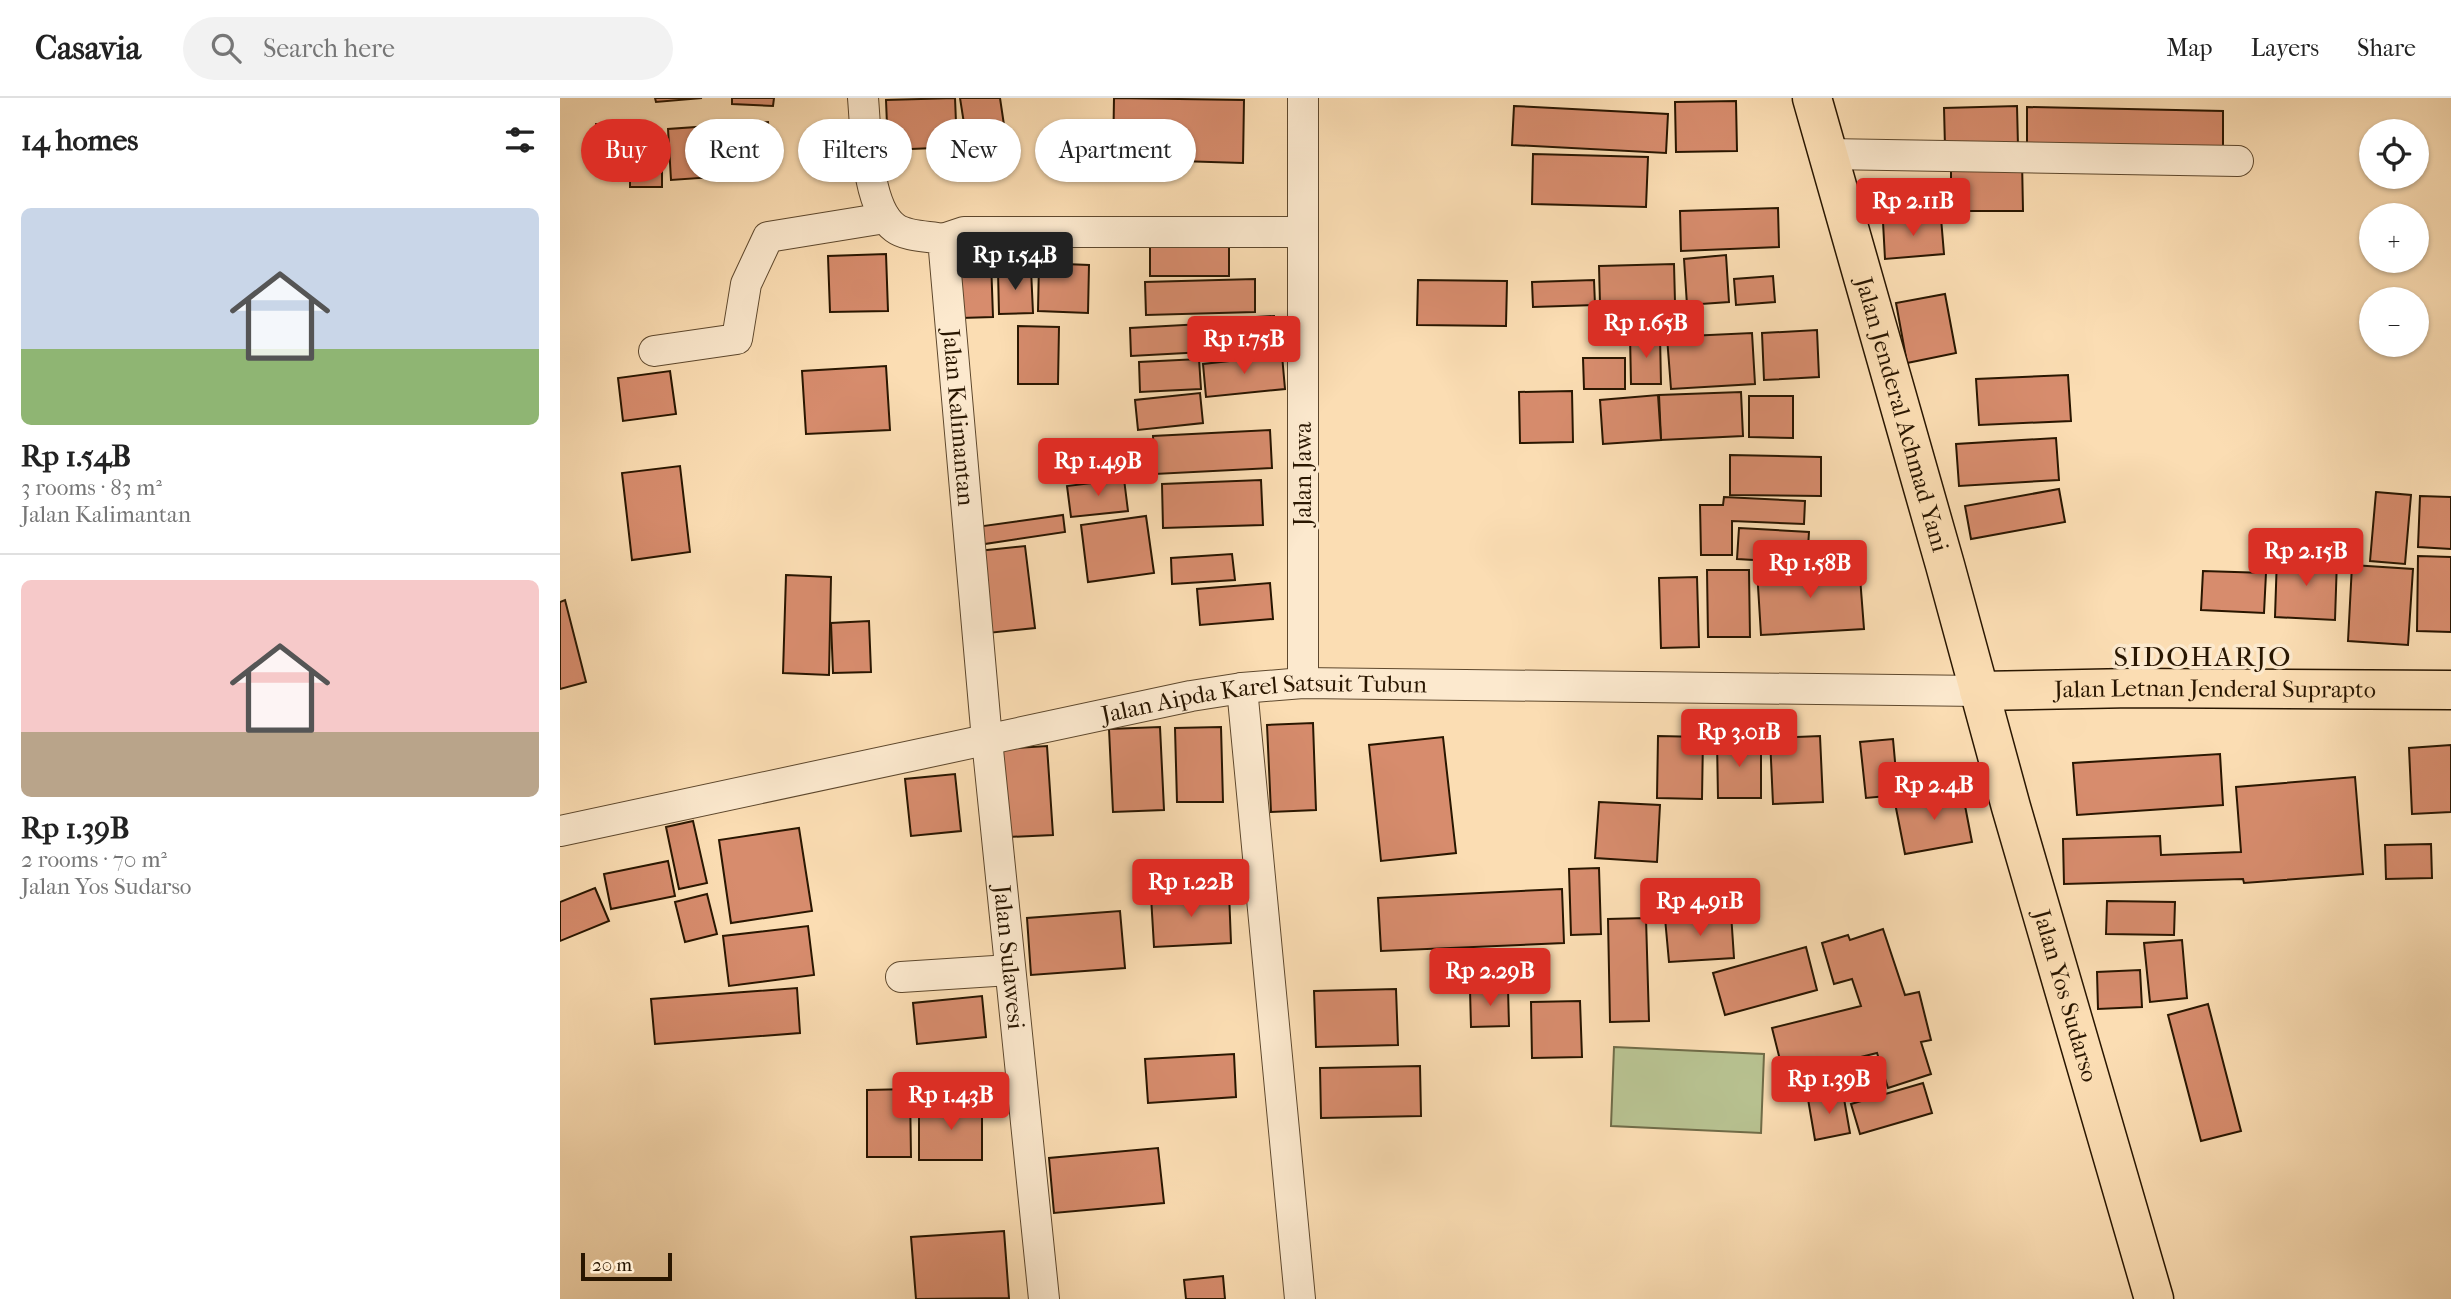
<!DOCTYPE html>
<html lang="en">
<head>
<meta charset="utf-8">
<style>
  :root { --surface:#fff; --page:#f2f2f2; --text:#222; --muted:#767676; --line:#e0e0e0; --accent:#d93025 }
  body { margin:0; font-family:"IM FELL French Canon",serif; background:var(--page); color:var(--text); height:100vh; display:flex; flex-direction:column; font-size:26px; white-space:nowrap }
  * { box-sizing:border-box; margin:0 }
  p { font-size:23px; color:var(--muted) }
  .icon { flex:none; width:38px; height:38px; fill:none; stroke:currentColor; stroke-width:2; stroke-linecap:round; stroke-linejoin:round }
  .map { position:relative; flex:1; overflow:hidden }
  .side { display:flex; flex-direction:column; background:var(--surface); width:560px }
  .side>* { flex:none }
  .guide { position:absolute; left:21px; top:21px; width:665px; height:63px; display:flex; gap:14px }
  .controls { position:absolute; left:1799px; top:21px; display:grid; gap:14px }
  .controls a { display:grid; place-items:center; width:70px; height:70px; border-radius:50%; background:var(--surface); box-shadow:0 2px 5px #0004; font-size:35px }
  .scale { position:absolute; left:21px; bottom:18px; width:91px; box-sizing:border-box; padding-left:7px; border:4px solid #291600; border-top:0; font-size:19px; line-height:24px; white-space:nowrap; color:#291600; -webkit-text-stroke:5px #fce9ce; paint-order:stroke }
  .price { position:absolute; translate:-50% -60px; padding:0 16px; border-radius:7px; background:var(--accent); color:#fff; font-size:23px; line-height:46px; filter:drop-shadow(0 2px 4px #0008) }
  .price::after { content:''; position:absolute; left:50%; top:42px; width:21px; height:16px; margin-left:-10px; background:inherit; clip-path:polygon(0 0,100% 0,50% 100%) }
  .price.active { background:#222; color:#fff }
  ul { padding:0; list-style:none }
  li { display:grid; align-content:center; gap:14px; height:371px; padding:0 21px }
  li+li { border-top:2px solid var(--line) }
  li span { display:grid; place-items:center; height:217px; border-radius:10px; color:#555 }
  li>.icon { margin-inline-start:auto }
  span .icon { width:126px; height:126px; fill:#fffc; stroke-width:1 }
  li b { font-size:30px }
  h2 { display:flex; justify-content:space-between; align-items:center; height:84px; padding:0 21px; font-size:30px }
  .pill { padding:0 24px; border-radius:32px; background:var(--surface); box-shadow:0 2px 5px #0004; font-size:24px; line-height:63px }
  .pill.active { background:var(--accent); color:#fff }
  header { display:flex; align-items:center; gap:42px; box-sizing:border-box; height:98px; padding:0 35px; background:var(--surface); border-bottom:2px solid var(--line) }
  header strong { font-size:33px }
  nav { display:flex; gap:38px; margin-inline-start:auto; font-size:24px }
  .search { width:490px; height:63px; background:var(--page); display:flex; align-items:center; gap:18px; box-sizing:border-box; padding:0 24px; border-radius:38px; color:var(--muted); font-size:26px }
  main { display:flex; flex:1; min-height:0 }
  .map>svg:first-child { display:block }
  .green { fill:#b8c291; stroke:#706c48; stroke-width:2 }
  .building { fill:#d78c6d; stroke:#291600; stroke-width:2 }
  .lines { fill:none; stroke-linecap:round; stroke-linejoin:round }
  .minor-casing { stroke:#5e482d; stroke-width:32 }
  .major-casing { stroke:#291600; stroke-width:41 }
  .minor { stroke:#fce9ce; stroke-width:30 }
  .major { stroke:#fbddb3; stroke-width:38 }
  .labels { text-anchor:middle; stroke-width:7; stroke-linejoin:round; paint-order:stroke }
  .street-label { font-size:24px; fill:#291600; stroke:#fce9ce }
  .quarter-label { font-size:28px; letter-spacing:2px; fill:#291600; stroke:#fce9ce }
</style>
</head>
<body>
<header>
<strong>Casavia</strong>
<div class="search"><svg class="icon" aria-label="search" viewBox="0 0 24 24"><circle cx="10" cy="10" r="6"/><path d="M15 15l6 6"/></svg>Search here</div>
<nav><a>Map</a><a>Layers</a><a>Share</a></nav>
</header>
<main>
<section class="side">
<h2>14 homes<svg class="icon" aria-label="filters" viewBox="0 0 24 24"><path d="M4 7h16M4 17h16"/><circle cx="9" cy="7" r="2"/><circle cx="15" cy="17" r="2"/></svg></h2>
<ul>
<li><span style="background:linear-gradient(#c9d6e8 65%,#8fb573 0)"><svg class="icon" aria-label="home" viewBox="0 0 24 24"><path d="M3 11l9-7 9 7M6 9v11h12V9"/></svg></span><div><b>Rp 1.54B</b><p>3 rooms · 83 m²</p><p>Jalan Kalimantan</p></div></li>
<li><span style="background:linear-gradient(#f6c9c9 70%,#b9a48a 0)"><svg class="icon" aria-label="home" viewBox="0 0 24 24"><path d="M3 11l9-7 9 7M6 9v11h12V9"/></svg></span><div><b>Rp 1.39B</b><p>2 rooms · 70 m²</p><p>Jalan Yos Sudarso</p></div></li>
</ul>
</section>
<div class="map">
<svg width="1891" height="1201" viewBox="0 0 1891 1201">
  <rect width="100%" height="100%" fill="#fbddb3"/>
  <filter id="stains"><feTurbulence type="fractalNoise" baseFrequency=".00286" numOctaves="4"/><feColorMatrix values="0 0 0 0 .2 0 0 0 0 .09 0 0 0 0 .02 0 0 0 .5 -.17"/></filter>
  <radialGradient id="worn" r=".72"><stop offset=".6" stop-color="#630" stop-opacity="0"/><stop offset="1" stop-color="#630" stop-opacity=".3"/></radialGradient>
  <path class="green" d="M1054 949 1204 956 1201 1035 1051 1028Z"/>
  <g class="building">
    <path d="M95 0H142L96 4Z"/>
    <path d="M172 0H214L213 8 172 6Z"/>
    <path d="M395 0 397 49 328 52 326 2Z"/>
    <path d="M400 0H440L444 27 405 32Z"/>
    <path d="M554 0 684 2 683 65 553 61Z"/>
    <path d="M1176 3 1177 53 1116 54 1115 4Z"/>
    <path d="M954 8 1108 16 1106 55 952 47Z"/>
    <path d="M1457 8 1458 48 1385 49 1384 10Z"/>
    <path d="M1467 9 1663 13V56L1467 52Z"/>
    <path d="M208 24 212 75 111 82 108 31Z"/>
    <path d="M36 26 67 29 64 63 33 60Z"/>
    <rect x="70" y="35" width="32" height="54"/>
    <path d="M973 56 1088 59 1086 109 972 106Z"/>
    <path d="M1391 62H1462L1463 113H1391Z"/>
    <path d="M1218 110 1219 149 1121 153 1120 113Z"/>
    <path d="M1381 120 1384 156 1325 161 1323 124Z"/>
    <rect x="590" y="143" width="79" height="35"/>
    <path d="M326 156 328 213 270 214 268 158Z"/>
    <path d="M1166 157 1169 204 1127 207 1124 161Z"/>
    <path d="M431 162 433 219 401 220 399 163Z"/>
    <path d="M479 165 529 167 528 215 478 213Z"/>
    <path d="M1114 166 1115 204 1040 206 1039 168Z"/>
    <path d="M471 171 473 215 439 216 438 173Z"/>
    <path d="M1213 178 1215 204 1176 207 1174 181Z"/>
    <path d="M695 181V214L586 217 585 184Z"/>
    <path d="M858 182 947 183 946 228 857 227Z"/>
    <path d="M1034 182 1035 207 973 209 972 184Z"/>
    <path d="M1385 196 1396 255 1347 265 1336 205Z"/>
    <path d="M714 218 716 252 650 256 648 222Z"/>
    <path d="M642 226 644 254 571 258 570 230Z"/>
    <path d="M458 228 499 229 498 286H458Z"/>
    <path d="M1257 232 1259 279 1204 282 1202 235Z"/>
    <path d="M1192 235 1195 286 1111 291 1107 239Z"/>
    <path d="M1070 237H1100L1101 286H1071Z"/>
    <path d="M722 257 725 291 646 299 643 266Z"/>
    <path d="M1023 260H1065V291H1024Z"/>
    <path d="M639 261 641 291 580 294 579 264Z"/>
    <path d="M326 268 330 332 246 336 242 273Z"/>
    <path d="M110 273 116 316 63 323 58 280Z"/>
    <path d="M1508 277 1511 323 1419 327 1416 281Z"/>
    <path d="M1012 293 1013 344 960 345 959 294Z"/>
    <path d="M1181 294 1183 338 1101 342 1099 297Z"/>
    <path d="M640 295 643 325 578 332 575 302Z"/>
    <path d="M1098 297 1101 342 1043 346 1040 302Z"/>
    <path d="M1189 298H1233V340L1189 339Z"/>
    <path d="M710 332 712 370 595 376 593 338Z"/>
    <path d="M1496 340 1499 382 1399 388 1396 346Z"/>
    <path d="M1170 357 1261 359V398L1170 397Z"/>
    <path d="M120 368 130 454 72 462 62 375Z"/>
    <path d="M564 381 568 413 511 419 507 388Z"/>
    <path d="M701 382 703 427 603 430 602 386Z"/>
    <path d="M1499 391 1505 424 1411 441 1405 408Z"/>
    <path d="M1816 394 1851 397 1845 466 1810 463Z"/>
    <path d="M1860 398 1891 399V451L1858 449Z"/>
    <path d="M1164 399 1245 403 1244 426 1172 423V457H1141L1140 407H1163Z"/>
    <path d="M503 417 505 434 418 447 416 429Z"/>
    <path d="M586 418 594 475 528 484 521 427Z"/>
    <path d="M1179 430 1249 434 1247 465 1177 461Z"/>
    <path d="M465 448 475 530 428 535 418 453Z"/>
    <path d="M672 456 675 482 612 486 611 460Z"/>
    <path d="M1717 458 1777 461 1775 522 1715 519Z"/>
    <path d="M1858 458 1891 459V534L1857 533Z"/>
    <path d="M1299 466 1304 531 1201 537 1197 472Z"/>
    <path d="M1792 467 1853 471 1848 547 1788 543Z"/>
    <path d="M1147 472H1189L1190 539H1148Z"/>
    <path d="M1643 473 1706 475 1704 515 1641 512Z"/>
    <path d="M226 477 271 479 269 577 223 575Z"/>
    <path d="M1137 479 1139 549 1101 550 1099 480Z"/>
    <path d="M710 485 713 521 640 527 637 491Z"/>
    <path d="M5 502 26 584 0 591V504Z"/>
    <path d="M309 523 311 574 273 575 271 525Z"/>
    <path d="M753 625 756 712 711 714 707 627Z"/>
    <path d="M600 629 604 712 553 714 549 631Z"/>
    <path d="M661 629 663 704H617L615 630Z"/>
    <path d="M1098 638 1143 639 1142 701 1097 700Z"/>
    <path d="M1260 638 1263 704 1213 706 1210 640Z"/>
    <path d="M883 639 896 755 821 763 809 647Z"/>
    <path d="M1333 641 1338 697 1306 700 1300 644Z"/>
    <path d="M1157 643H1201V700H1158Z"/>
    <path d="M1891 647V714L1852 716 1849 650Z"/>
    <path d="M487 648 493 737 448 739 442 651Z"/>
    <path d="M1660 656 1663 707 1517 717 1513 665Z"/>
    <path d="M395 676 401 733 351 738 345 681Z"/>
    <path d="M1795 679 1803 776 1684 785 1683 781 1504 786 1503 741 1600 738 1601 757 1681 754 1676 689Z"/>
    <path d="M1402 692 1412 744 1345 756 1335 705Z"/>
    <path d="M1039 704 1100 707 1097 764 1035 760Z"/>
    <path d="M133 723 147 785 119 791 106 729Z"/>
    <path d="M239 730 252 813 171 825 159 742Z"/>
    <path d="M1871 746 1872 780 1826 781 1825 747Z"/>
    <path d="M108 763 115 798 51 811 44 776Z"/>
    <path d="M1039 770 1041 836 1011 837 1009 771Z"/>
    <path d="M35 790 49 823 0 843V804Z"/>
    <path d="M1002 791 1004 845 821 853 818 800Z"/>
    <path d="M669 794 671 845 594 849 591 798Z"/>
    <path d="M147 796 157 836 125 844 115 804Z"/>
    <path d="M1547 803 1615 804 1614 837 1546 836Z"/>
    <path d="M560 813 565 870 471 877 467 820Z"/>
    <path d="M1171 815 1174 860 1109 864 1105 820Z"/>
    <path d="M1086 820 1089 923 1050 924 1048 821Z"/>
    <path d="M248 828 254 877 169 888 163 838Z"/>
    <path d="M1323 831 1345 897 1359 894 1371 942 1361 944 1371 976 1328 990 1317 955 1224 978 1212 930 1301 908 1292 881 1274 886 1262 845 1288 837 1290 842Z"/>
    <path d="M1622 842 1627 900 1590 904 1584 845Z"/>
    <path d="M1246 849 1257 892 1165 917 1153 875Z"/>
    <path d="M1580 872 1582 909 1538 911 1537 874Z"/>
    <path d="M237 890 240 935 95 946 91 901Z"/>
    <path d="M948 890 949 928 911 929 910 892Z"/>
    <path d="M836 891 838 947 756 949 754 893Z"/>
    <path d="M422 898 426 939 357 946 353 905Z"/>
    <path d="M1020 903 1022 959 972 960 971 904Z"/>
    <path d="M1648 906 1681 1033 1641 1043 1608 917Z"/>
    <path d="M674 956 676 999 588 1005 585 961Z"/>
    <path d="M860 968 861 1018 761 1020 760 970Z"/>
    <path d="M1363 985 1372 1015 1300 1036 1291 1006Z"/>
    <path d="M350 991 351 1059H307V992Z"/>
    <path d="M1283 995 1290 1035 1255 1042 1248 1001Z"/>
    <rect x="359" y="1006" width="63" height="56"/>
    <path d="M598 1050 604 1105 494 1115 489 1060Z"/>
    <path d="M444 1133 449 1200 356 1201 351 1139Z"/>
    <path d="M663 1178 665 1201H626L624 1182Z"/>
  </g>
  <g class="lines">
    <defs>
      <g id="minor">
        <path id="s1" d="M303 0C306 33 306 109 335 130 347 139 369 138 383 141L427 642 484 1201"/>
        <path d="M743 0V585"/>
        <path d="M1268 56 1678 63"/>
        <path d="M383 141 404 134H743"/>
        <path d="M94 253 177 241 186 186 208 139 325 120"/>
        <path d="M682 590 740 1201"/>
        <path id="s2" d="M0 733 631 598 682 590 743 585 1419 593"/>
        <path d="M341 879 450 872"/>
      </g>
      <g id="major">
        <path id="s3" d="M1252 0 1385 467 1451 709 1594 1201"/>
        <path id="s4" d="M1419 593 1573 590 1891 592"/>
      </g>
    </defs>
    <use href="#minor" class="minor-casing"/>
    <use href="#major" class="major-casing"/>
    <use href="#minor" class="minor"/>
    <use href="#major" class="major"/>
  </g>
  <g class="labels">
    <g class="street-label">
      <text dy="8" stroke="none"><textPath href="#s3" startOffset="329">Jalan Jenderal Achmad Yani</textPath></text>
      <text dy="8" stroke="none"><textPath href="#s1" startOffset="366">Jalan Kalimantan</textPath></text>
      <text transform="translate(743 376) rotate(-90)" y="8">Jalan Jawa</text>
      <text dy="8" stroke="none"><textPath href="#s4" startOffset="236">Jalan Letnan Jenderal Suprapto</textPath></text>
      <text dy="8" stroke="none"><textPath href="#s2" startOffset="718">Jalan Aipda Karel Satsuit Tubun</textPath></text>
      <text dy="8" stroke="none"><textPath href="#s1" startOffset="908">Jalan Sulawesi</textPath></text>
      <text dy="8" stroke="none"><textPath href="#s3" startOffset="933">Jalan Yos Sudarso</textPath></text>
    </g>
    <g class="quarter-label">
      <text x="1643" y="568">SIDOHARJO</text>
    </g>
  </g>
  <rect width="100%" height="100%" filter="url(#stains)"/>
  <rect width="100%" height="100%" fill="url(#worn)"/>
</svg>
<div class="controls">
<a><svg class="icon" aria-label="locate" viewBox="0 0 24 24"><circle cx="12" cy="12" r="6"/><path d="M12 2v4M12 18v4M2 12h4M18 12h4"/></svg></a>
<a>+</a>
<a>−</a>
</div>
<div class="scale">20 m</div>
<b class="price" style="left:1353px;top:140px">Rp 2.11B</b>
<b class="price active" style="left:455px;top:194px">Rp 1.54B</b>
<b class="price" style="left:1086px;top:262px">Rp 1.65B</b>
<b class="price" style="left:684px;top:278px">Rp 1.75B</b>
<b class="price" style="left:538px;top:400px">Rp 1.49B</b>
<b class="price" style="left:1746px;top:490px">Rp 2.15B</b>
<b class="price" style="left:1250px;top:502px">Rp 1.58B</b>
<b class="price" style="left:1179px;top:671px">Rp 3.01B</b>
<b class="price" style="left:1374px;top:724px">Rp 2.4B</b>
<b class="price" style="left:631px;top:821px">Rp 1.22B</b>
<b class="price" style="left:1140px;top:840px">Rp 4.91B</b>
<b class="price" style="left:930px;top:910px">Rp 2.29B</b>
<b class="price" style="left:1269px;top:1018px">Rp 1.39B</b>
<b class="price" style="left:391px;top:1034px">Rp 1.43B</b>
<div class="guide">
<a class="pill active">Buy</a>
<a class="pill">Rent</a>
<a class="pill">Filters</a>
<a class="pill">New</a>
<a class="pill">Apartment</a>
</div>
</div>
</main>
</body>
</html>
